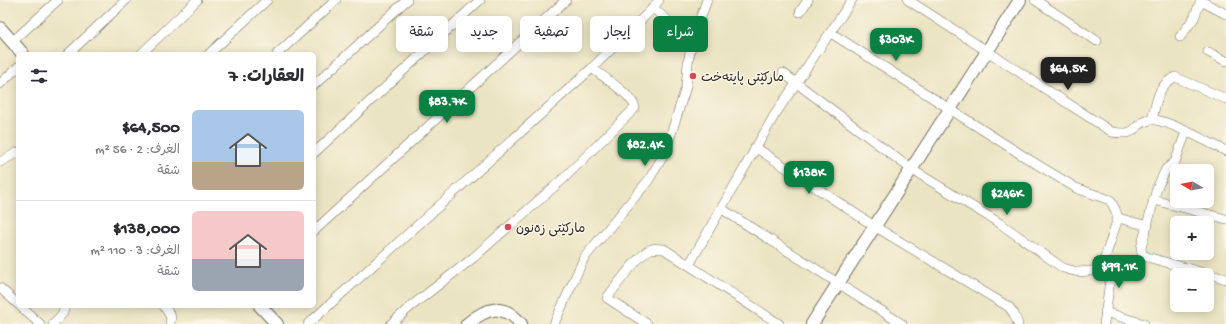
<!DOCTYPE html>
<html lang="ar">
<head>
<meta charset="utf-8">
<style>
  :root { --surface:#fff; --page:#f7f7f7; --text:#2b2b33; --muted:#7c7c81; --line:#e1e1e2; --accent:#0b8043 }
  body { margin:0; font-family:"Gochi Hand","Playpen Sans Arabic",sans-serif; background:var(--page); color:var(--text); direction:rtl; height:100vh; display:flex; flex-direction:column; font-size:15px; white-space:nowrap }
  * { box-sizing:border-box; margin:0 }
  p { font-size:13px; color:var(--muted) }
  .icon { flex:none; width:22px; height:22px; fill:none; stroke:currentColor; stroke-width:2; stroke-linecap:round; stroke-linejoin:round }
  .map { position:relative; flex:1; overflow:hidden; direction:ltr }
  .sheet { position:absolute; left:16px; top:52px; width:300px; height:256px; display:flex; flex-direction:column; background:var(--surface); border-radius:6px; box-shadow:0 2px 10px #0003; direction:rtl }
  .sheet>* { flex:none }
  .top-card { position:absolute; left:328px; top:16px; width:380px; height:36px; direction:rtl; display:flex; gap:8px }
  .needle { width:26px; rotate:280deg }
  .tools { position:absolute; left:1170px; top:164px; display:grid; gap:8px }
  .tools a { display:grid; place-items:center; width:44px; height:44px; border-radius:6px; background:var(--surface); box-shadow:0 2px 10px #0003; font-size:20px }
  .price { position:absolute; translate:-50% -34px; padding:0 9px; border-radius:8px; background:var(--accent); color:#fff; font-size:13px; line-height:26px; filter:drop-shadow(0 1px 2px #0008) }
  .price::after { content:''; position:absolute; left:50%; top:24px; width:12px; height:9px; margin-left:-6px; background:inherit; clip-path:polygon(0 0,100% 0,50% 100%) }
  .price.active { background:#222; color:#fff }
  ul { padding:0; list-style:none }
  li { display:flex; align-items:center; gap:12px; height:100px; padding:0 12px }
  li+li { border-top:1px solid var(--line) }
  li span { display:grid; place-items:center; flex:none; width:112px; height:80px; border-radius:6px; color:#555 }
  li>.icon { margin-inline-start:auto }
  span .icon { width:48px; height:48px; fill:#fffc; stroke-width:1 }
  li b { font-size:17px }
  h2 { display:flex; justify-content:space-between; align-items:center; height:48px; padding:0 12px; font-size:17px }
  .pill { padding:0 14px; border-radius:6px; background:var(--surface); box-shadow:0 2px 10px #0003; font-size:14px; line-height:36px }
  .pill.active { background:var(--accent); color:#fff }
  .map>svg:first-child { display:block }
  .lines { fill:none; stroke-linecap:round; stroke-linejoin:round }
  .street-casing { stroke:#6e6c60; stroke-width:10 }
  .secondary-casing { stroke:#6e6c60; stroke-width:14 }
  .street { stroke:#fff; stroke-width:9 }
  .secondary { stroke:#fff; stroke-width:12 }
  .poi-dot { fill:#d1495b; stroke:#fcf5e5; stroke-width:1.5 }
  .labels { text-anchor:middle; stroke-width:3; stroke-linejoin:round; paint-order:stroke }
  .poi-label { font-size:13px; fill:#2b2b2b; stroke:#fcf5e5; text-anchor:start }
</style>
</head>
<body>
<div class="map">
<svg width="1226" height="324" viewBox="0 0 1226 324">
  <rect width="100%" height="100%" fill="#fcf5e5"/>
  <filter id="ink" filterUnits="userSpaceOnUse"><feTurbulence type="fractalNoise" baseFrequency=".025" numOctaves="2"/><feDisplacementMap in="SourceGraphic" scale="8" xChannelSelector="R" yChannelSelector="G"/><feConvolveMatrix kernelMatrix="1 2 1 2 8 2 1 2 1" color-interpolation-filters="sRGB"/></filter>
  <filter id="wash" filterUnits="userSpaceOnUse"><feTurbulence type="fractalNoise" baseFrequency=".012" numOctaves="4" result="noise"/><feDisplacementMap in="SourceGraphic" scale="16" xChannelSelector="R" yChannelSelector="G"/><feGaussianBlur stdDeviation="0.9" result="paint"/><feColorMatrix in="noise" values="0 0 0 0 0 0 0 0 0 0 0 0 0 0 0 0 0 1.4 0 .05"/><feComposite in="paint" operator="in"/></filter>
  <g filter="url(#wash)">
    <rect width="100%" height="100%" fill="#ebe4c2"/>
  </g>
  <g filter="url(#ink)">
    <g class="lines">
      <defs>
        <g id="street">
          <path d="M908 0 1112 132C1141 137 1130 124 1150 120 1163 117 1212 144 1226 151"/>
          <path d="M1035 0 1097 41"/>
          <path d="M1201 1 1226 14"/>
          <path d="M653 8 692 41"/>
          <path d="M800 12 808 0"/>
          <path d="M831 33 1025 157 1076 188 1110 200 1115 209 1118 218 1101 270"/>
          <path d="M1180 37 1194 18 1201 0"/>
          <path d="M12 42 58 0"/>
          <path d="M1208 52 1226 61"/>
          <path d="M68 54 126 0"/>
          <path d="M141 54 197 0"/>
          <path d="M209 54 267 0"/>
          <path d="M277 54 336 0"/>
          <path d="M783 73 911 169 1001 224 1063 268 1078 272 1101 270 1109 274 1110 280 1104 324"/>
          <path d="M0 84 18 67"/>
          <path d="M314 85 407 0"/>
          <path d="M1152 119C1157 101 1157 86 1175 77L1226 99"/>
          <path d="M1186 132 1175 162 1166 169 1157 188 1141 248 1142 254 1147 257 1226 279"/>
          <path d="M755 147 874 226 1009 307 1014 314 1018 324"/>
          <path d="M314 153 480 0"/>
          <path d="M0 162 18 152"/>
          <path d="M1154 200 1226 219"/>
          <path d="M722 209 902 324"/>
          <path d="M1118 218 1148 226"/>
          <path d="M314 231 566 0"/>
          <path d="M689 265 774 116 852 0"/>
          <path d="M0 288 18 304"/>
          <path d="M20 306 40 324"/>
          <path d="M164 306 171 317 170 324"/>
          <path d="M1105 312 1144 324"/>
          <path d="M53 324 63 313 65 306"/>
          <path d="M308 324 592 68 653 8 659 0"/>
          <path d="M391 324 410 307 473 258 563 179 635 108C634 96 603 77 592 68"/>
          <path d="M554 324 584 258 648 181 665 153 686 87 688 63 692 41 707 0"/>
          <path d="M647 324 607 298C615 287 639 254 651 249 655 248 660 249 664 249L779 324"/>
        </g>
        <g id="secondary">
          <path d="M0 28 23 54"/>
          <path d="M260 306 277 324"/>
          <path d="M467 324C486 308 503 302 521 324"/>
          <path d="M812 324 1020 0"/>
        </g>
      </defs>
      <use href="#street" class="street-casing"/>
      <use href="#secondary" class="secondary-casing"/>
      <use href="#street" class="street"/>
      <use href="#secondary" class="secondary"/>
    </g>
  </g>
  <g class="poi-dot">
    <circle cx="693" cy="76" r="4"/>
    <circle cx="508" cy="227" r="4"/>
  </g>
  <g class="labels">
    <g class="poi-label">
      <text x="701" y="81">مارکێتی پایتەخت</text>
      <text x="516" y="232">مارکێتی زەنون</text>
    </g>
  </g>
</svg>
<div class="tools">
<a><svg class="needle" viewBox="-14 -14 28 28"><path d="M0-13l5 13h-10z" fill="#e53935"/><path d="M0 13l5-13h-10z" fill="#7c7c81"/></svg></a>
<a>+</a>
<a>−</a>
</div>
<b class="price" style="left:896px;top:62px">$303K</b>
<b class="price active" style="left:1068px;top:91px">$64.5K</b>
<b class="price" style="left:447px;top:124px">$83.7K</b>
<b class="price" style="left:645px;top:167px">$82.4K</b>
<b class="price" style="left:809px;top:195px">$138K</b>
<b class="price" style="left:1007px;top:216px">$246K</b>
<b class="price" style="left:1119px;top:289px">$99.1K</b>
<div class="top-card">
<a class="pill active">شراء</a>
<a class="pill">إيجار</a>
<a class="pill">تصفية</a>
<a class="pill">جديد</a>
<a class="pill">شقة</a>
</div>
<section class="sheet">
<h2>العقارات: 7<svg class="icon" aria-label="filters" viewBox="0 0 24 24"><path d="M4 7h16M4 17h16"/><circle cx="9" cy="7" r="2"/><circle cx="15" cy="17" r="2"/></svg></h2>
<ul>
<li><span style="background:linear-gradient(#a9c7e8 65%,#b9a48a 0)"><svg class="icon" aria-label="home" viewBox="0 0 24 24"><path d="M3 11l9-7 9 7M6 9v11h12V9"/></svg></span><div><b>$64,500</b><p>الغرف: 2 · 56 m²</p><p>شقة</p></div></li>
<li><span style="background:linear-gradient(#f6c9c9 60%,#9aa5b1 0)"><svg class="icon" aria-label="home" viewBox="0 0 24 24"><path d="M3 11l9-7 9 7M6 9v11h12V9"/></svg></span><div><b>$138,000</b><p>الغرف: 3 · 110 m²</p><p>شقة</p></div></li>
</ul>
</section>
</div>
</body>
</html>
